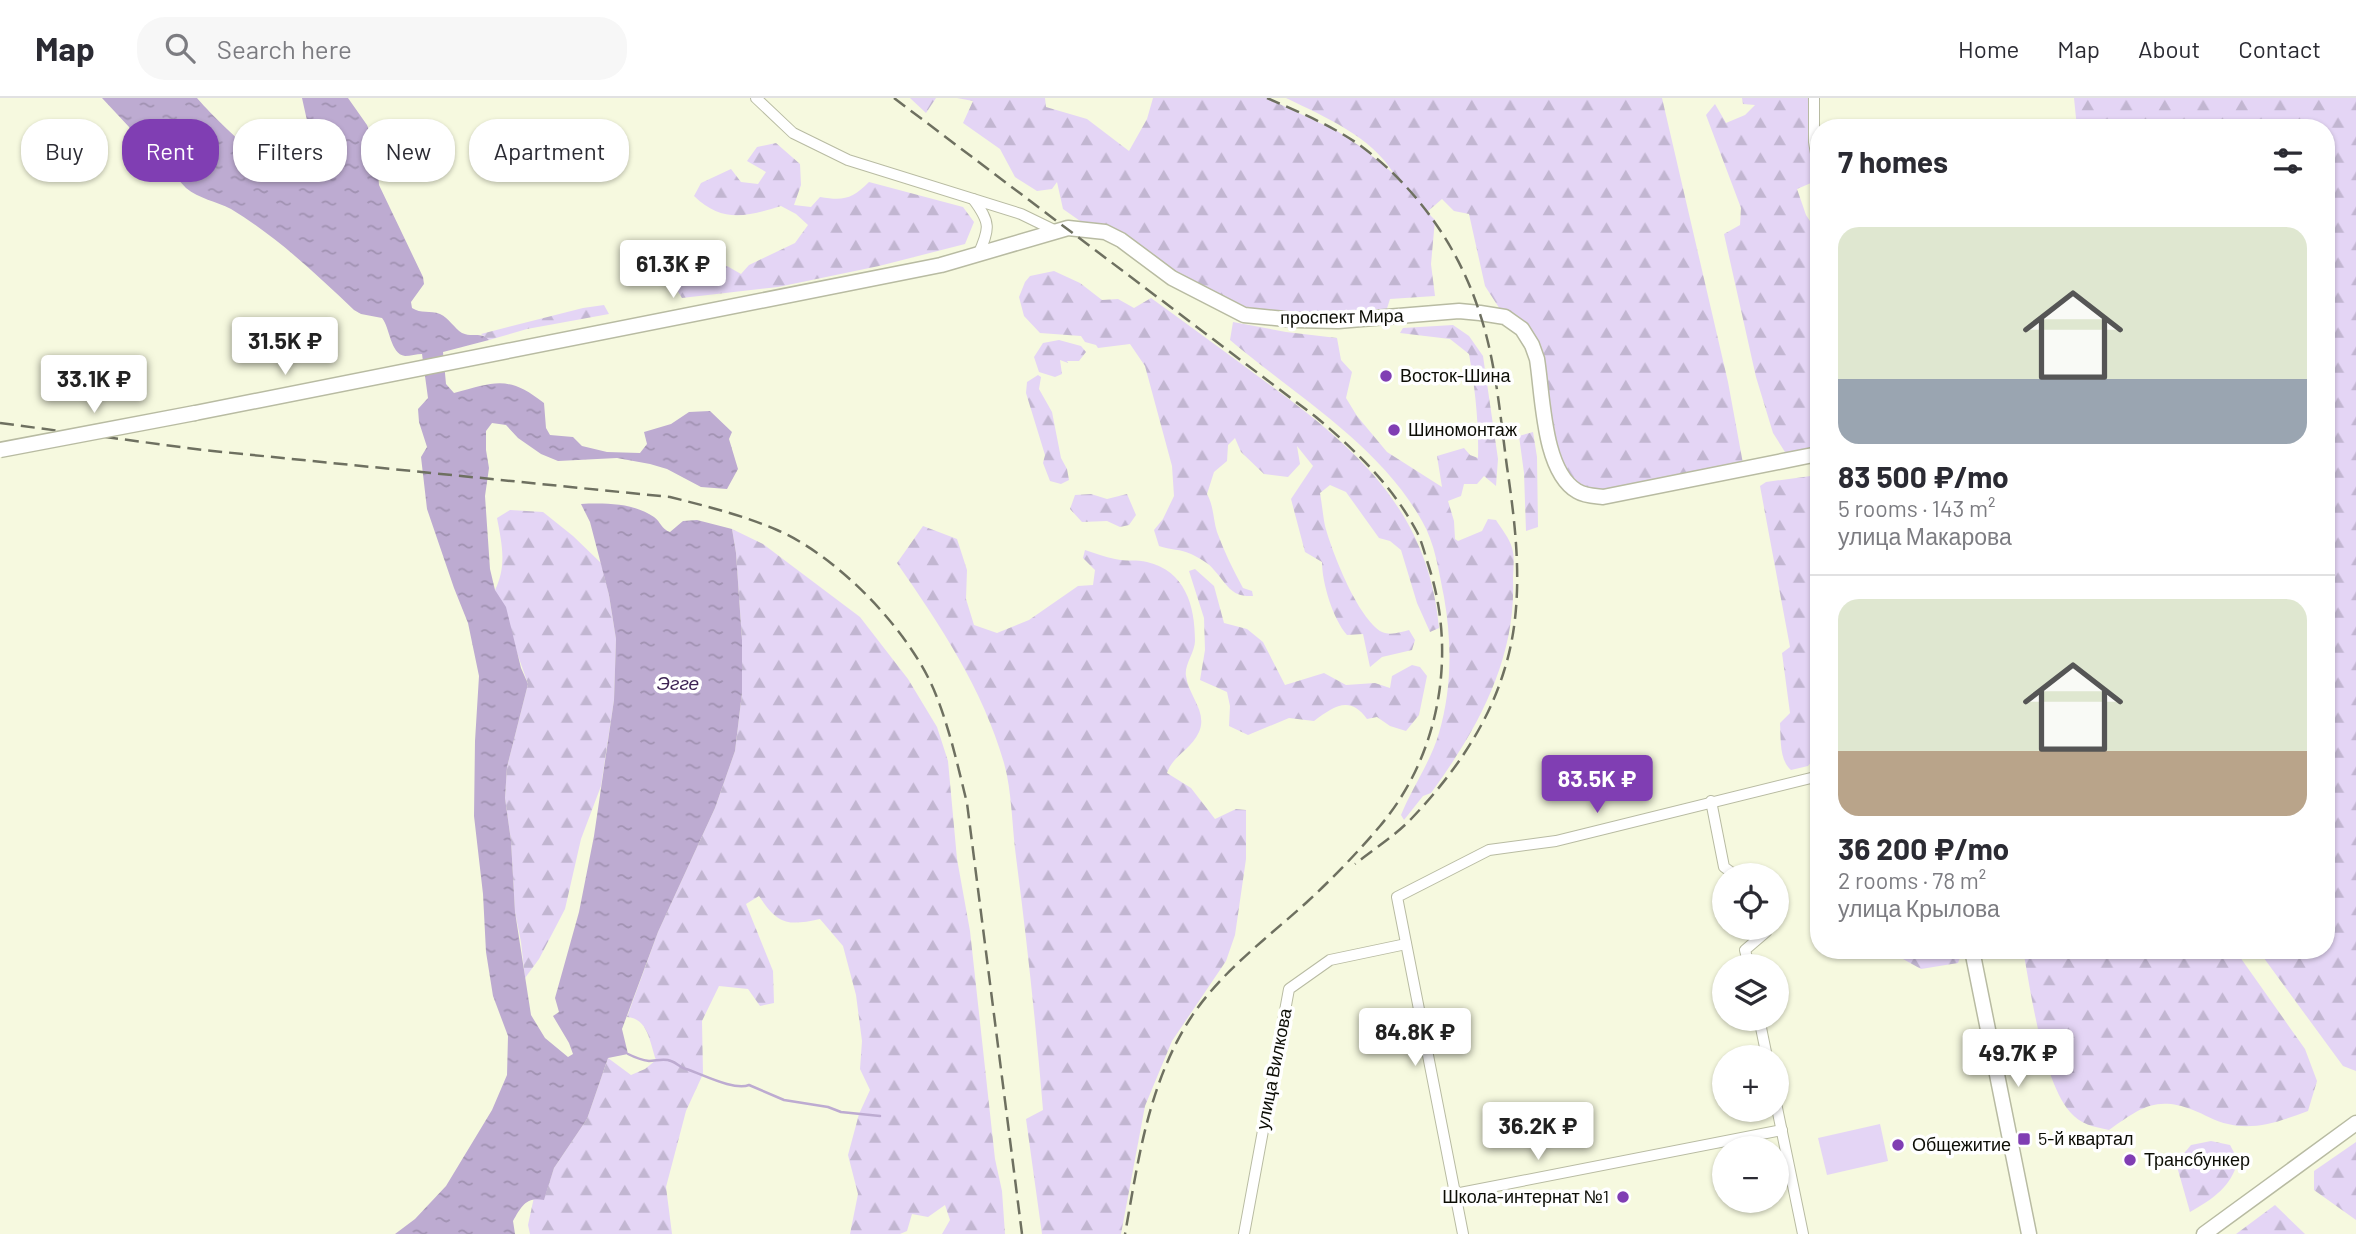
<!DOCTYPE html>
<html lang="en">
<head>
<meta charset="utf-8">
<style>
  :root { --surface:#fff; --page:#f7f7f7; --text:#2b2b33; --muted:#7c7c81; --line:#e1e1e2; --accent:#803eb3 }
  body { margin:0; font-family:Barlow,sans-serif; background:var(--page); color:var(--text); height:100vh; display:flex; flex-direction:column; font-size:26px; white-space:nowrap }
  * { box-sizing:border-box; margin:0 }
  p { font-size:23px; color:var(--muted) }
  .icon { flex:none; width:38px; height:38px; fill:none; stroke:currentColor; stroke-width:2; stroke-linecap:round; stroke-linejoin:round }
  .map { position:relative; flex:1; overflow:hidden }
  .side { position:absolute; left:1810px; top:21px; width:525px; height:840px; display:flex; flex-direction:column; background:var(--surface); border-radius:28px; box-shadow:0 2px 5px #0004 }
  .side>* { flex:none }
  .banner { position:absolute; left:21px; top:21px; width:665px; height:63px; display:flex; gap:14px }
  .controls { position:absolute; left:1712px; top:765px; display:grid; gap:14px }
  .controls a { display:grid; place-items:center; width:77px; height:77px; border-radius:50%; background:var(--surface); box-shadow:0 2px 5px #0004; font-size:35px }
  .price { position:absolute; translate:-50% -60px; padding:0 16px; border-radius:7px; background:#fff; color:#222; font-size:23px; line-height:46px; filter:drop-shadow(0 2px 4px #0008) }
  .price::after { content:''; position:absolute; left:50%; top:42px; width:21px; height:16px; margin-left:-10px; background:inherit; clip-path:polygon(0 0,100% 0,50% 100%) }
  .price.current { background:var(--accent); color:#fff }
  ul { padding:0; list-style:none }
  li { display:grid; align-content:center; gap:14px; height:371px; padding:0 28px }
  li+li { border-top:2px solid var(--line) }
  li span { display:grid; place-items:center; height:217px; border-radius:21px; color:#555 }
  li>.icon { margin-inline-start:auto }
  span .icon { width:126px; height:126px; fill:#fffc; stroke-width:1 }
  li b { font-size:30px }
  h2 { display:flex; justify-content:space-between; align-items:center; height:84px; padding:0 28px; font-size:30px }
  .chip { padding:0 24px; border-radius:28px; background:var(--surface); box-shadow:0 2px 5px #0004; font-size:24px; line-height:63px }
  .chip.current { background:var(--accent); color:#fff }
  header { display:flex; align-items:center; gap:42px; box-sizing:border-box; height:98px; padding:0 35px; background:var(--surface); border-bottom:2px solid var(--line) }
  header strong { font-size:33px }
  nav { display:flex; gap:38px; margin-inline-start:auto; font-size:24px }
  .search { width:490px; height:63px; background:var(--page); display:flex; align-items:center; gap:18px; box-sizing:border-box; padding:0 24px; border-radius:28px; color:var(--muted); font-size:26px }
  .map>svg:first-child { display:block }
  .forest { fill:url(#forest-firs) }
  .pitch { fill:#e4d5f5 }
  .water { fill:url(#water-ripples) }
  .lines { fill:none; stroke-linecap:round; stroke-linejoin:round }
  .stream { stroke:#bdabd1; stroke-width:2.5 }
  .street-casing { stroke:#b8bba2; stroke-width:12 }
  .secondary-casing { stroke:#b8bba2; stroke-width:17 }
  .street { stroke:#fff; stroke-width:10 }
  .secondary { stroke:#fff; stroke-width:14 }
  .rail { stroke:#6e7060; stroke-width:2.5; stroke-dasharray:14 7; stroke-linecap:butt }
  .secondary-bridge-casing { stroke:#b8bba2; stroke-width:17; stroke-linecap:butt }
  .secondary-bridge { stroke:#fff; stroke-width:14 }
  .poi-dot { fill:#803eb3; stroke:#fff; stroke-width:2.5 }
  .labels { text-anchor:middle; stroke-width:7; stroke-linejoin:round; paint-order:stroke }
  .street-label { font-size:18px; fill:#0d0e06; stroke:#fff }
  .poi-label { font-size:18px; fill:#0d0e06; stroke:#fff; text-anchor:start }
  .water-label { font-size:19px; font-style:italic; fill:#3c2252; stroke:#fff }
</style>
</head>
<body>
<header>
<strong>Map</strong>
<div class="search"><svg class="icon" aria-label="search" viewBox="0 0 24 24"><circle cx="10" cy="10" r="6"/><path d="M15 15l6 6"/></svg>Search here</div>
<nav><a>Home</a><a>Map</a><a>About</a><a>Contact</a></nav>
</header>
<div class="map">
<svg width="2356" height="1136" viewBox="0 0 2356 1136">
  <defs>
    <pattern id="forest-firs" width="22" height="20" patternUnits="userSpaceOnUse" patternTransform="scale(1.75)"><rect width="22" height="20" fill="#e4d5f5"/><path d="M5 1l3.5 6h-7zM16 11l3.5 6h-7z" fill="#c2b6d1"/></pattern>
    <pattern id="water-ripples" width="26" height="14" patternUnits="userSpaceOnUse" patternTransform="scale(1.75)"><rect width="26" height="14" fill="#bdabd1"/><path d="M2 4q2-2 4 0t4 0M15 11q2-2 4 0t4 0" fill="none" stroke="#a192b2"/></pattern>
  </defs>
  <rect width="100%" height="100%" fill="#f6f9df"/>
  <g class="forest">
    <path d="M910 0H936L926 15Z"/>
    <path d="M957 0H1045L1046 9 1087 21 1129 53 1147 21 1153 0H1267L1337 33 1361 49 1394 76C1371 38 1325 19 1286 0H1662L1728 284 1744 371 1603 399 1560 377 1537 261 1505 219 1485 188 1469 116 1454 113 1442 101 1427 114 1435 122 1431 166 1435 198 1390 201 1384 220H1261L1093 132 1063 111 1057 84 1052 91 1037 93 1015 79 1000 51 963 25 973 3Z"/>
    <path d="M1742 0H1814L1818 82 1797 91 1806 117 1818 135V356L1790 362 1773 335 1756 279 1724 136 1740 127 1741 110 1706 17 1715 6 1726 25 1745 17 1755 7 1743 6Z"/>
    <path d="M2074 0H2356V973L2343 968 2258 852H2326V30H2077Z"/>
    <path d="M776 45 800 66 801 87 794 107 811 109 820 99C844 103 852 101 869 84L963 109 974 124 965 146 879 168 778 189 682 200 669 179 688 166 702 170 727 168 741 176 749 167 795 145 808 127 796 116 781 108C746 119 722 125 694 98L701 85 731 71 741 84 758 86 766 74 747 63 757 49Z"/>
    <path d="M1054 173 1080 185 1102 202 1118 201 1134 210 1151 200C1187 226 1223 252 1259 279 1351 346 1428 408 1439 530L1430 534 1417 505 1401 452 1390 443 1379 440 1346 394 1330 387 1320 395C1322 406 1323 418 1325 428 1332 454 1358 521 1382 534 1391 538 1401 534 1409 532L1415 542 1412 552 1382 559 1370 569 1363 536 1347 537C1333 521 1322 485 1322 464L1305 454 1291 401 1313 368 1297 348 1300 366 1288 379 1264 376 1241 354 1235 340 1228 347 1227 363 1214 374 1207 396C1214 409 1213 421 1217 434 1224 453 1233 472 1243 490L1252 493 1253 498C1230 499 1228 487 1214 472 1209 465 1199 460 1191 456 1181 451 1170 452 1159 448L1154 432 1163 421 1174 398 1172 368 1145 268 1130 246 1098 250 1096 247 1085 244 1081 238 1040 235 1024 218 1019 199 1025 184 1030 178Z"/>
    <path d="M604 207 609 216 527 231 489 242 481 236 583 210Z"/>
    <path d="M1233 224 1286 234 1337 240 1341 262 1352 274 1346 300 1357 318 1387 354 1442 389 1437 358 1464 350 1470 357 1478 360C1479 325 1475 290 1469 256L1450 241 1400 235 1403 230 1453 227 1469 238 1483 258 1498 361 1496 388 1484 378 1477 386H1464L1461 398 1448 403 1454 423 1455 441 1458 443 1482 433 1488 421 1496 422C1501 430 1510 441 1512 450 1515 459 1513 472 1513 482 1516 562 1477 632 1431 695L1423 698 1404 722 1401 717C1412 690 1431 663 1439 635 1452 591 1452 544 1444 499 1439 474 1435 445 1422 423 1380 347 1295 297 1230 242Z"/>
    <path d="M1059 242 1081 248 1086 254 1079 263H1067L1068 265 1060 262 1062 276 1055 279 1039 274 1034 259 1043 245Z"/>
    <path d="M1038 277 1041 279 1039 291 1052 314 1061 360 1067 371 1069 382 1061 386 1050 383 1043 365 1045 357 1026 295 1027 284Z"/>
    <path d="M1533 334 1537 359 1538 429 1526 433 1524 375 1519 338Z"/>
    <path d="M1818 377V656L1808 668 1791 672C1779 662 1781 640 1780 625L1790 615 1782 555 1790 549 1760 388 1766 384Z"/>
    <path d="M1091 396 1107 401 1127 396 1136 417 1129 427 1120 429 1107 423 1082 424 1070 411 1075 397Z"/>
    <path d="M510 412 543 414 573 438 601 465 609 497 616 541 614 602 601 688 581 741 565 811 539 861 525 880 521 844 515 814 511 743 505 700 507 669 528 586 495 492C507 468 502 446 497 420Z"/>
    <path d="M923 428 957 441 967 472 966 501 974 527 997 535 1029 522 1078 488 1093 487 1095 472 1083 460 1085 452C1095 455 1105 459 1115 461 1126 464 1137 461 1147 464 1185 473 1195 507 1195 543 1195 554 1184 567 1186 578 1188 597 1208 614 1199 634 1191 652 1173 657 1167 675L1191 690 1215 721 1236 711 1246 712V761L1235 837 1226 863 1172 943 1145 1008 1121 1136H1042L1026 1021 1043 1012C1036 927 1027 843 1016 759 1012 729 1012 693 1004 665 983 591 940 527 897 465Z"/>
    <path d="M732 431 763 446 860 519 908 581 937 629 948 663 957 761 970 833 995 1061 1002 1093 1005 1136H942L950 1122 945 1107 928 1119 912 1116 907 1133 900 1136H850L858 1096 848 1057 859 1016 870 992 860 971 862 943 856 897 843 848 820 821C788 828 778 827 759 798L746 806 773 873 774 905 760 908 748 891 719 888 702 923 703 976 686 1013 666 1089 672 1136H530L528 1127 534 1099 544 1101 554 1070 587 1021 608 960 631 977 645 971 656 962C650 945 648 920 627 919L658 834 715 710 735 653 742 595V542L736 455Z"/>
    <path d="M1195 471 1214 488 1224 525 1247 531 1263 544 1285 587 1324 575 1346 587 1375 585 1390 590 1392 578 1412 567 1420 569 1427 578 1419 617 1406 633 1390 628 1377 619 1367 621C1350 597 1334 608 1314 623L1289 620 1248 637 1229 628 1230 608 1227 594 1200 582 1205 552 1204 520 1189 473Z"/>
    <path d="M1908 852H1963L1958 865 1921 871 1903 861Z"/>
    <path d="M2023 852H2235L2305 951 2317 983 2308 1013C2284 1022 2255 1033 2228 1026 2216 1024 2204 1016 2193 1012 2155 997 2139 1011 2109 1032 2094 1029 2080 1026 2070 1014 2043 983 2031 894 2023 852Z"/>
    <path d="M2211 1043 2230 1047 2238 1062C2232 1088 2213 1101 2190 1114L2176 1065 2191 1047Z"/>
    <path d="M2356 1044V1122L2314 1092V1073Z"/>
    <path d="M2275 1107 2305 1136H2236Z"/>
  </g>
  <path class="pitch" d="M1880 1026 1888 1063 1827 1077 1818 1040Z"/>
  <path class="water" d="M102 0H197C212 18 271 75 292 81 307 86 315 77 316 63L302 0H348L367 27 376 49 379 87 423 179 424 186 411 204 412 210C421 216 430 212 440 216 449 220 454 230 462 235 473 240 480 233 489 242L443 254 446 286 454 295C496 284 508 277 544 305L546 330 550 337 573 339 582 348 607 354 640 355 647 346 644 334 671 326 689 314 710 313 732 334 729 341 738 371 727 391 701 389 667 371 650 366 617 360 558 363 541 356 518 340 506 327 492 325 486 333V352L489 370 485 398 490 471 495 492 506 509 521 570 528 586 507 669 505 700 511 743 515 814 531 917 545 940 568 959 573 956 569 945 553 918 559 914 555 900 579 814 594 738 614 602 616 541 609 497 590 424 581 406C605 405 634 405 654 419 661 424 661 431 670 434L683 423 697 422 732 431 736 455 742 542V595L735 653 715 710 658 834 622 931 628 956 608 960 587 1021 554 1070 544 1102C526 1098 521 1109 513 1123L515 1136H395L415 1121 446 1088 492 1012 507 977 508 938 493 898 486 854 483 796 474 718 475 643 479 578 468 525 454 490 427 411 421 359 427 349 419 324 418 311 428 300 422 256C417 256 410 258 405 258 390 256 390 229 382 220L361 216 354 212C315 175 277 139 231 111 216 103 199 101 186 90Z"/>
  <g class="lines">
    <path class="stream" d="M628 956C634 959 642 962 649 963 656 963 664 960 671 963 677 965 681 970 686 971 702 976 734 993 749 987L784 1002 828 1009 841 1014 880 1018"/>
    <defs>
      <g id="street">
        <path d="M756 0 793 35 848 62 1021 116 1056 133"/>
        <path d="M1814 0V44L1818 67"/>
        <path d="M973 101C991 125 990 130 978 157"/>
        <path d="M1711 703 1724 769 1735 777"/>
        <path d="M1749 868 1745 852 1766 834 1764 830"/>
        <path d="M1759 920 1767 959"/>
        <path d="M1776 1005 1803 1136"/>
        <path d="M1455 1096 1782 1032"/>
        <path d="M1244 1136 1289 891 1330 862 1406 846"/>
        <path d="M1463 1136 1397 799 1489 752 1556 743 1815 679"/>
      </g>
      <g id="secondary">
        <path d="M195 315 941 167 1068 130 1105 134 1121 142 1172 180 1244 217 1295 222 1338 223 1459 213 1480 215 1505 219 1522 231 1532 247 1537 261C1543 298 1543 373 1577 393 1585 398 1594 398 1603 399L1818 356"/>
        <path d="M1972 852 2029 1136"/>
        <path d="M2204 1136 2356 1025"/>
      </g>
    </defs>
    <use href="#street" class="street-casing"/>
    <use href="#secondary" class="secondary-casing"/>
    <use href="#street" class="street"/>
    <use href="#secondary" class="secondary"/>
    <g class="rail">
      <path d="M894 0 1316 319C1356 353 1392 387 1417 434 1422 444 1425 457 1429 469 1457 556 1440 657 1380 728 1358 754 1332 781 1307 804 1264 843 1215 878 1185 929 1147 994 1138 1064 1125 1136"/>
      <path d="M1267 0C1299 14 1333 28 1361 48 1416 89 1458 148 1479 213 1496 263 1500 317 1507 369 1517 436 1525 508 1504 573 1487 629 1452 678 1412 720 1396 737 1374 751 1355 766"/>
      <path d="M0 325 203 352 670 399C706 408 742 417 777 432 838 458 912 535 936 597 950 632 958 669 967 705L1022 1136"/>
    </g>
    <defs>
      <path id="secondary-bridge" d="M0 352 195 315"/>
    </defs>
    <use href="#secondary-bridge" class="secondary-bridge-casing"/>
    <use href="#secondary-bridge" class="secondary-bridge"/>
  </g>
  <g class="poi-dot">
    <circle cx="1386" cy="278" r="7"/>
    <circle cx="1394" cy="332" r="7"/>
    <rect x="2017" y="1034" width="14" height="14" rx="3.5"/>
    <circle cx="1898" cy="1047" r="7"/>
    <circle cx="2130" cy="1062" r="7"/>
    <circle cx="1623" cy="1099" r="7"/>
  </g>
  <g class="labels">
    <g class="street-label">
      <text transform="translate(1342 219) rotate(-1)" y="6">проспект Мира</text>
      <text transform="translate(1274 971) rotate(-79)" y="6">улица Вилкова</text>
    </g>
    <g class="poi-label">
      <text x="1400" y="284">Восток-Шина</text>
      <text x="1408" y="338">Шиномонтаж</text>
      <text x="2038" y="1047">5-й квартал</text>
      <text x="1912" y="1053">Общежитие</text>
      <text x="2144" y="1068">Трансбункер</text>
      <text x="1609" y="1105" text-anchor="end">Школа-интернат №1</text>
    </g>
    <g class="water-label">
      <text x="678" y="592">Эгге</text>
    </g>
  </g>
</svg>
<div class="controls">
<a><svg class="icon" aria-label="locate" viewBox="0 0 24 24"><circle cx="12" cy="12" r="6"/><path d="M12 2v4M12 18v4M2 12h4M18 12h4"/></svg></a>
<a><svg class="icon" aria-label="layers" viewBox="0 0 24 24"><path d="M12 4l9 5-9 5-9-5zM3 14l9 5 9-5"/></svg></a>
<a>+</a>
<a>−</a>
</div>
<b class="price" style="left:673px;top:202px">61.3K ₽</b>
<b class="price" style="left:285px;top:279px">31.5K ₽</b>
<b class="price" style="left:94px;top:317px">33.1K ₽</b>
<b class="price current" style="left:1597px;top:717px">83.5K ₽</b>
<b class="price" style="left:1415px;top:970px">84.8K ₽</b>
<b class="price" style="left:2018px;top:991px">49.7K ₽</b>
<b class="price" style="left:1538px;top:1064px">36.2K ₽</b>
<div class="banner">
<a class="chip">Buy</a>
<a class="chip current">Rent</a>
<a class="chip">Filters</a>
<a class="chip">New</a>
<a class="chip">Apartment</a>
</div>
<section class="side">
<h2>7 homes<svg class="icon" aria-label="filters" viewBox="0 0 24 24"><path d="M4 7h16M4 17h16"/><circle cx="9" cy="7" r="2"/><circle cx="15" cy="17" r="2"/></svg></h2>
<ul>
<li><span style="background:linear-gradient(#dfe7d0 70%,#9aa5b1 0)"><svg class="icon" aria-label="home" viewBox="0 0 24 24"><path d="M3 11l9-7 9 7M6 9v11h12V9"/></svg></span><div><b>83 500 ₽/mo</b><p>5 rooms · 143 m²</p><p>улица Макарова</p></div></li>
<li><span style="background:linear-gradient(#dfe7d0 70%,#b9a48a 0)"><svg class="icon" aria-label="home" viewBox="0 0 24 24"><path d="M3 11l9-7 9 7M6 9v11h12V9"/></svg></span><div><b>36 200 ₽/mo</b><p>2 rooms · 78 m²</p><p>улица Крылова</p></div></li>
</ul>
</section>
</div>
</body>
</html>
